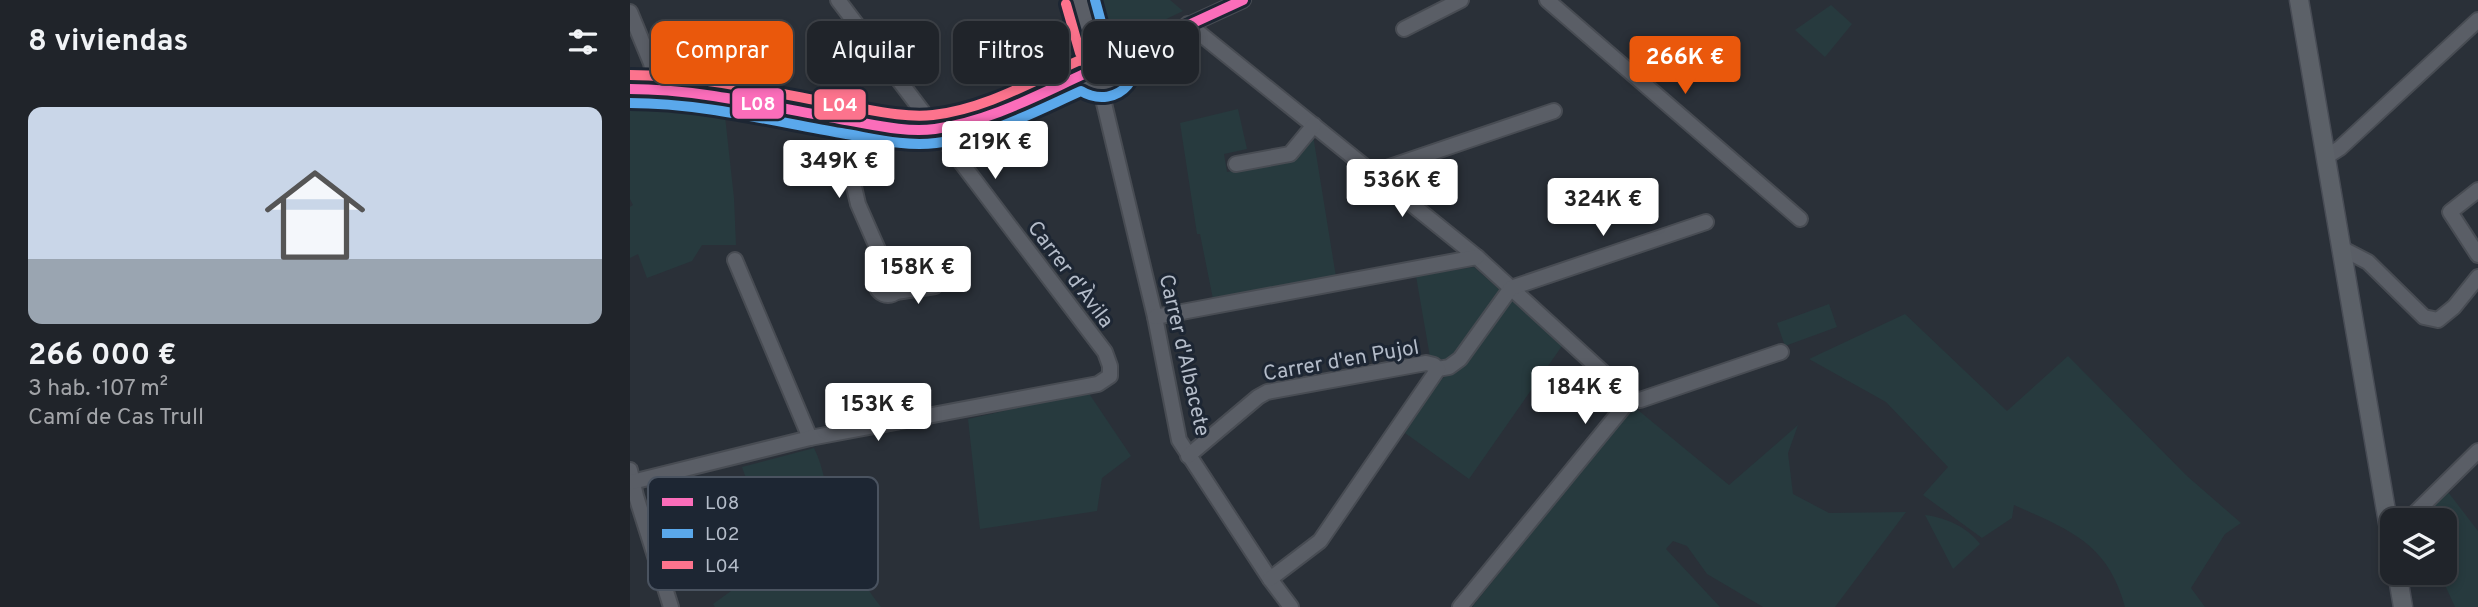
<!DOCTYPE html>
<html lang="es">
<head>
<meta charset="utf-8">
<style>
  :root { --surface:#20242a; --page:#2d3036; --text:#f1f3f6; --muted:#a2a4a8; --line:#3d4147; --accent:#ea580c }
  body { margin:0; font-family:Overpass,sans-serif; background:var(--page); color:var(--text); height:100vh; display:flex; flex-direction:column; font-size:26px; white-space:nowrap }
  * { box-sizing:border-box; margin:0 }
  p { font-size:23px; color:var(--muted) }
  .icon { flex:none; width:38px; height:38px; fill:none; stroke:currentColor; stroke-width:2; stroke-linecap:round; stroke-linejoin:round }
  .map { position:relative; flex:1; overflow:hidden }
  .sheet { display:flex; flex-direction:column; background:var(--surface); width:630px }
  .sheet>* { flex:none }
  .hud { position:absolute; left:21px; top:21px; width:665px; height:63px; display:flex; gap:14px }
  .tools { position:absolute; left:1750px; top:508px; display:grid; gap:14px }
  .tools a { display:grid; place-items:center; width:77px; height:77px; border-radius:14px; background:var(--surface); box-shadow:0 4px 10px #0003,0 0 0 2px var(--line); font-size:35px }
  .price { position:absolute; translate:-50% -60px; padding:0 16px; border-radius:7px; background:#fff; color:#222; font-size:23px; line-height:46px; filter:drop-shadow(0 2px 4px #0008) }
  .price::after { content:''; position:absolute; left:50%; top:42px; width:21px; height:16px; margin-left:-10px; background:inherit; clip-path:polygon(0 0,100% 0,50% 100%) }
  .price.selected { background:var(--accent); color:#fff }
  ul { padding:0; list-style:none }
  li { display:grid; align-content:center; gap:14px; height:371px; padding:0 28px }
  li+li { border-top:2px solid var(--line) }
  li span { display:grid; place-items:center; height:217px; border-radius:14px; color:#555 }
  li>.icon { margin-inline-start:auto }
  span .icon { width:126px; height:126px; fill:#fffc; stroke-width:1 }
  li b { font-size:30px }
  h2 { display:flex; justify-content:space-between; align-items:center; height:84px; padding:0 28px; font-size:30px }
  .chip { padding:0 24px; border-radius:14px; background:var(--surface); box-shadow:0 4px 10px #0003,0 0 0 2px var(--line); font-size:24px; line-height:63px }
  .chip.selected { background:var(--accent); color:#fff }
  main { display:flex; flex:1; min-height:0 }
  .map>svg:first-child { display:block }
  .green { fill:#273a3e }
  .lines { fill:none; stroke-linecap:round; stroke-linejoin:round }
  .minor-casing { stroke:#484c53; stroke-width:18 }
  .major-casing { stroke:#484c55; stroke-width:21 }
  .minor { stroke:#5a5e66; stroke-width:14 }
  .major { stroke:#5c6168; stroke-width:18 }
  .bus-1-casing { stroke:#1d2633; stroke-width:16 }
  .bus-2-casing { stroke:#1d2633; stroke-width:16 }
  .bus-3-casing { stroke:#1d2633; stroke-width:16 }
  .bus-1 { stroke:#fb6dba; stroke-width:10 }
  .bus-2 { stroke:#5aa8eb; stroke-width:10 }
  .bus-3 { stroke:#fc738d; stroke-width:10 }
  .labels { text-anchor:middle; stroke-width:6; stroke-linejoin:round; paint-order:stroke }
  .street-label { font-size:21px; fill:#b4bcc9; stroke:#1d2633 }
  .key { fill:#1d2633; stroke:#4a5360; stroke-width:2 }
  .key-label { font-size:19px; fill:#b4bcc9 }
  .line-badge { stroke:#1d2633; stroke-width:2.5 }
  .badge-label { font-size:19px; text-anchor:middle; font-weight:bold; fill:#fff }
</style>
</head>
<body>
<main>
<section class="sheet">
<h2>8 viviendas<svg class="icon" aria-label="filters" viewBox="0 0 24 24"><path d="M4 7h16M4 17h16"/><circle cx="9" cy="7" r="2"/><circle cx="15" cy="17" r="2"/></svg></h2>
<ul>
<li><span style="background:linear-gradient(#c9d6e8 70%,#9aa5b1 0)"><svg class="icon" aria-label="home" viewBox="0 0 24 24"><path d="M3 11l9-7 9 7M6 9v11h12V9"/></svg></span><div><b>266 000 €</b><p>3 hab. · 107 m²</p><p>Camí de Cas Trull</p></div></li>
</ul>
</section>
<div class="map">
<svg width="1848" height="607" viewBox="0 0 1848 607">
  <rect width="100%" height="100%" fill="#2a3038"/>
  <g class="green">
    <path d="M457 0H540L553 11 489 42 469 36 465 32Z"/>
    <path d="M1201 5 1222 24 1195 57 1165 30Z"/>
    <path d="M0 96 94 107 104 198 106 245H72L62 261 17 278 8 254 0 258V207L3 205 0 199Z"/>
    <path d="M608 109 617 149 594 154 597 172 654 162 683 135 706 277 583 299 570 234H567L550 123Z"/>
    <path d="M844 267 872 292 826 356 816 363 800 357 786 276Z"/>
    <path d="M881 300 932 346 839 479 775 433 802 390 813 378 839 357Z"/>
    <path d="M1199 304 1207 327 1155 346 1147 323Z"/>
    <path d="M1275 314 1377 411 1438 356 1557 476 1611 523 1595 534 1561 588 1575 607H1495C1478 543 1439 530 1384 505L1382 518 1352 538 1293 495 1318 467 1256 402 1179 359Z"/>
    <path d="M458 392 501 456 472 478 467 511 350 529 338 419Z"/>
    <path d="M1003 406 1099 485 1168 425 1158 453 1163 494 1199 513 1276 512 1205 607H1133L1077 574 1057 546 1043 541 1036 549 1090 607H842Z"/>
    <path d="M184 448C195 470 196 493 203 516 214 550 229 579 251 607H85L83 604 144 560 112 467Z"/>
    <path d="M1818 492 1848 531V607H1825L1809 572H1815V520H1789Z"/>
    <path d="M1295 515C1316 518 1336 526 1350 544L1323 569Z"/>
  </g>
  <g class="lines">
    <defs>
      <g id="minor">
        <path d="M450 0 463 48"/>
        <path d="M917 0 1170 219"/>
        <path d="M0 12 21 63 25 89"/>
        <path d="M558 24 847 257 1001 398"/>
        <path d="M774 29 831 0"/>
        <circle cx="472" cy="66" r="20"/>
        <path d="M489 57 613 0"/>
        <path d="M473 85V99L525 317 549 440 640 579 661 607"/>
        <path d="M0 89H25L100 100 271 129H304L359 117 454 74"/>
        <path d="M220 120 222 178 228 204 257 270"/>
        <path d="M1696 157 1710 148 1848 20"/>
        <path d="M606 164 660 154 684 125"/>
        <path d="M742 173 924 111"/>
        <path d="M1848 190 1820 212 1848 255"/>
        <path d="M1711 248 1738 262 1794 317 1808 320 1824 307 1848 277"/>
        <path d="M105 260 180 438"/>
        <circle cx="258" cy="283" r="12"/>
        <path d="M266 292 305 286"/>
        <path d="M525 317 847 257"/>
        <path d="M808 369 819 367 830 359 881 288 1076 222"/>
        <path d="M558 456 628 397 637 392 796 363 804 365 808 369 690 541 640 579"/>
        <path d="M0 470 6 496 41 607"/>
        <path d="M2 482 180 438 468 384 480 376V366L475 352 208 0"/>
        <path d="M1778 520 1848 451"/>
        <path d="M830 607 1001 398 1010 400 1151 352"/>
      </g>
      <g id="major">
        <path d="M1669 0 1762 546"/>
        <path d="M1767 572 1773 607"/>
      </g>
    </defs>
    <use href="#minor" class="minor-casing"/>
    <use href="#major" class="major-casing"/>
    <use href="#minor" class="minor"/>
    <use href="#major" class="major"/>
    <defs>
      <g id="bus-1">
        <path d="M489 57 613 0"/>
        <path d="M0 89C70 89 141 107 210 119 241 124 274 133 305 129 358 122 406 96 454 74"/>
      </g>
      <path id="bus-2" d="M0 103C70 103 142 121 211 133 242 138 274 147 306 143 358 137 404 112 451 91 488 113 524 70 493 42 486 36 483 33 474 33L465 0"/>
      <path id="bus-3" d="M0 75C71 75 143 93 212 105 242 110 273 118 303 115 355 109 401 82 448 61L456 60 450 53 436 4"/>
    </defs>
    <use href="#bus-1" class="bus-1-casing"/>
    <use href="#bus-2" class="bus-2-casing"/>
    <use href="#bus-3" class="bus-3-casing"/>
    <use href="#bus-1" class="bus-1"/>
    <use href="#bus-2" class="bus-2"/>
    <use href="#bus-3" class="bus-3"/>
  </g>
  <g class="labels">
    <g class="street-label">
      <text transform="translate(441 274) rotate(53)" y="7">Carrer d'Àvila</text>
      <text transform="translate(555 355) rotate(77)" y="7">Carrer d'Albacete</text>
      <text transform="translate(711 360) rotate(-10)" y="7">Carrer d'en Pujol</text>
    </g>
  </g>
  <rect x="18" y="477" width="230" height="113" rx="10" class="key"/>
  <rect x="32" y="498" width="31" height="8" fill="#fb6dba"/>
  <rect x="32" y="529" width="31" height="9" fill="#5aa8eb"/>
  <rect x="32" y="561" width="31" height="8" fill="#fc738d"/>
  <g class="key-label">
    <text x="75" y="509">L08</text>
    <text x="75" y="540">L02</text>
    <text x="75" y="572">L04</text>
  </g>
  <g class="line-badge">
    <rect x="101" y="87" width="54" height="33" rx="7" fill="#fb6dba"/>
    <rect x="183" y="88" width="54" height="33" rx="7" fill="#fc738d"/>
  </g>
  <g class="badge-label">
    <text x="128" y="110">L08</text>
    <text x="210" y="111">L04</text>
  </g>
</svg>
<div class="tools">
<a><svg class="icon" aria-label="layers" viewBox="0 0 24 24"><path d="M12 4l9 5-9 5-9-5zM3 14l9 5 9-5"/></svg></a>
</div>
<b class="price selected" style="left:1055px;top:96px">266K €</b>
<b class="price" style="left:365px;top:181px">219K €</b>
<b class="price" style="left:209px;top:200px">349K €</b>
<b class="price" style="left:772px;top:219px">536K €</b>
<b class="price" style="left:973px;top:238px">324K €</b>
<b class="price" style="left:288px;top:306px">158K €</b>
<b class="price" style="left:955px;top:426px">184K €</b>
<b class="price" style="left:248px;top:443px">153K €</b>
<div class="hud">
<a class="chip selected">Comprar</a>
<a class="chip">Alquilar</a>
<a class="chip">Filtros</a>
<a class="chip">Nuevo</a>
</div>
</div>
</main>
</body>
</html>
